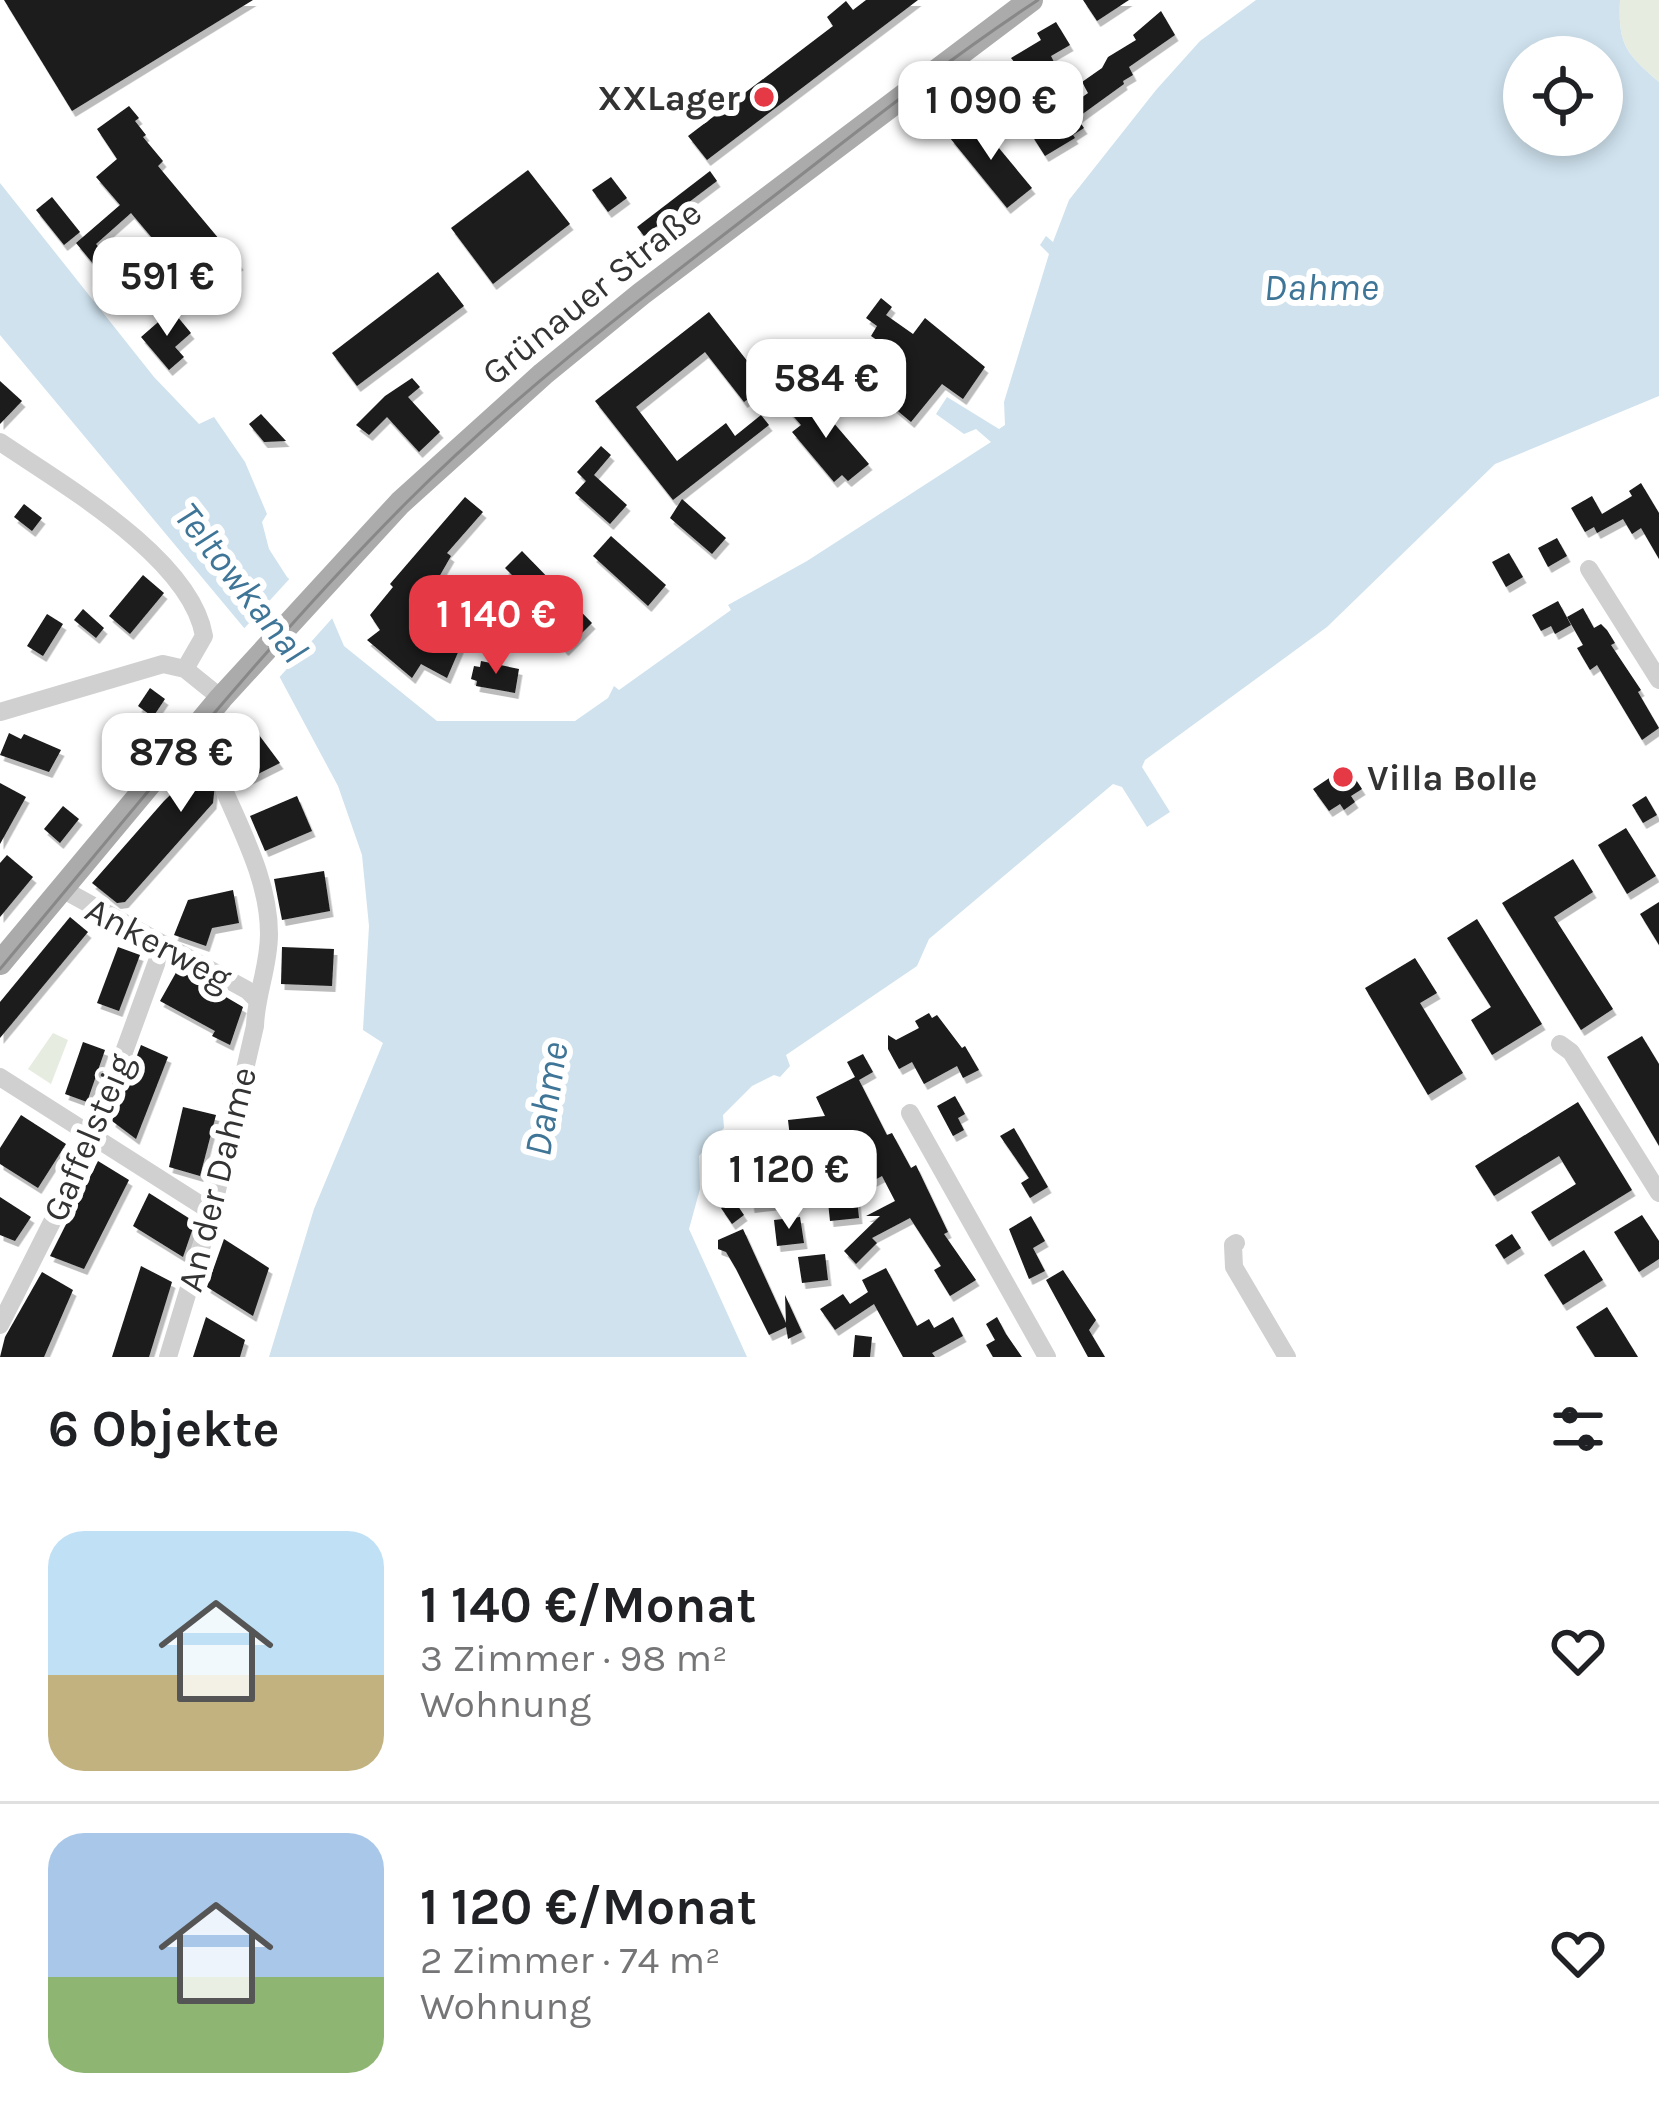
<!DOCTYPE html>
<html lang="de">
<head>
<meta charset="utf-8">
<style>
  :root { --surface:#fff; --page:#f2f2f2; --text:#202124; --muted:#757577; --line:#e0e0e0; --accent:#e63946 }
  body { margin:0; font-family:Karla,sans-serif; background:var(--page); color:var(--text); height:100vh; display:flex; flex-direction:column; font-size:45px; white-space:nowrap }
  * { box-sizing:border-box; margin:0 }
  p { font-size:39px; color:var(--muted) }
  .icon { flex:none; width:66px; height:66px; fill:none; stroke:currentColor; stroke-width:2; stroke-linecap:round; stroke-linejoin:round }
  .map { position:relative; height:1357px; overflow:hidden }
  .panel { display:flex; flex-direction:column; background:var(--surface); flex:1 }
  .panel>* { flex:none }
  .buttons { position:absolute; left:1503px; top:36px; display:grid; gap:24px }
  .buttons a { display:grid; place-items:center; width:120px; height:120px; border-radius:50%; background:var(--surface); box-shadow:0 6px 18px #0003; font-size:60px }
  .price { position:absolute; translate:-50% -102px; padding:0 27px; border-radius:24px; background:#fff; color:#222; font-size:39px; line-height:78px; filter:drop-shadow(0 3px 6px #0008) }
  .price::after { content:''; position:absolute; left:50%; top:72px; width:36px; height:27px; margin-left:-18px; background:inherit; clip-path:polygon(0 0,100% 0,50% 100%) }
  .price.current { background:var(--accent); color:#fff }
  ul { padding:0; list-style:none }
  li { display:flex; align-items:center; gap:36px; height:300px; padding:0 48px }
  li+li { border-top:3px solid var(--line) }
  li span { display:grid; place-items:center; flex:none; width:336px; height:240px; border-radius:36px; color:#555 }
  li>.icon { margin-inline-start:auto }
  span .icon { width:144px; height:144px; fill:#fffc; stroke-width:1 }
  li b { font-size:51px }
  h2 { display:flex; justify-content:space-between; align-items:center; height:144px; padding:0 48px; font-size:51px }
  .map>svg:first-child { display:block }
  .green { fill:#e6ecdf }
  .water { fill:#cfe2ee; fill-rule:evenodd }
  .pier { fill:#fff }
  .building { fill:#1a1a1a; filter:url(#shadow) }
  .lines { fill:none; stroke-linecap:round; stroke-linejoin:round }
  .minor { stroke:#d0d0d0; stroke-width:18 }
  .major { stroke:#ababab; stroke-width:24 }
  .tram { stroke:#888; stroke-width:3 }
  .poi-dot { fill:#e63946; stroke:#fff; stroke-width:4.5 }
  .labels { text-anchor:middle; stroke-width:12; stroke-linejoin:round; paint-order:stroke }
  .poi-label { font-size:36px; font-weight:bold; fill:#333; stroke:#fff; text-anchor:end }
  .street-label { font-size:36px; fill:#333; stroke:#fff }
  .water-label { font-size:39px; font-style:italic; fill:#3f7597; stroke:#fff }
</style>
</head>
<body>
<div class="map">
<svg width="1659" height="1357" viewBox="0 0 1659 1357">
  <defs>
    <filter id="shadow"><feDropShadow dx="3.5" dy="6" stdDeviation="0" flood-color="#0004"/></filter>
  </defs>
  <rect width="100%" height="100%" fill="#fff"/>
  <g class="green">
    <path d="M1620 0H1659V82C1625 53 1618 44 1620 0Z"/>
    <path d="M53 1033 68 1040 51 1084 28 1069Z"/>
  </g>
  <path class="water" d="M1256 0H1620C1618 44 1625 53 1659 82V396L1495 464 1327 627 1145 760 1142 767 1170 812 1147 827 1122 787 1113 784 929 939 917 966 786 1055 790 1066 780 1077 774 1075 752 1086 723 1115 724 1128 699 1156 700 1189 689 1229 747 1357H269L314 1209 383 1043 363 1030 369 926 362 855 338 786 270 659 0 335V183L154 377 199 424 214 417 245 462 267 514 262 522 269 549 287 577 332 618 344 646 437 721H575L608 698 614 686 619 690 731 610 728 605 807 561 991 442 976 429 964 434 936 414 947 397 999 429 1005 425 1004 402 1049 254 1040 245 1046 236 1053 242 1069 200 1156 90 1200 41ZM1524 57H1602V135H1524Z"/>
  <path class="pier" d="M293 575 336 614 276 681 240 633Z"/>
  <g class="building">
    <path d="M4 0H253L72 111Z"/>
    <path d="M866 0H918L707 160 688 136 833 26 827 17 846 1 853 10Z"/>
    <path d="M1083 0H1129L1097 21Z"/>
    <path d="M1161 11 1175 35 1129 67 1133 75 1123 81 1124 84 1077 118 1084 128 1073 135 1075 138 1045 156 1031 134 1088 93 1082 82 1102 68 1108 57 1136 40 1133 35Z"/>
    <path d="M1056 22 1070 45 1051 56 1055 64 1025 82 1030 89 1010 101 995 75 1015 63 1011 58 1041 40 1037 33Z"/>
    <path d="M129 106 139 118 135 121 146 135 143 137 163 161 158 166 240 264 201 296 131 213 96 244 112 263 100 272 76 243 120 205 96 177 117 159 97 129Z"/>
    <path d="M974 118 1032 188 1007 208 950 138Z"/>
    <path d="M528 170 570 224 493 284 451 228Z"/>
    <path d="M710 171 717 181 644 236 637 227Z"/>
    <path d="M611 177 627 198 608 212 592 190Z"/>
    <path d="M52 197 80 232 64 245 36 210Z"/>
    <path d="M438 272 464 306 357 386 332 353Z"/>
    <path d="M881 298 892 307 886 315 913 334 925 318 985 367 963 399 942 384 911 422 875 392 903 358 871 336 877 326 866 318Z"/>
    <path d="M172 310 191 333 175 347 184 357 169 370 141 337Z"/>
    <path d="M709 312 766 385 744 402 705 352 636 407 677 461 726 423 735 436 761 415 769 425 673 500 595 401Z"/>
    <path d="M412 378 420 387 408 397 440 432 419 452 387 417 369 435 356 425 385 396Z"/>
    <path d="M0 381 22 401 0 424Z"/>
    <path d="M808 393 869 464 848 481 842 475 834 482 792 432 801 425 788 410Z"/>
    <path d="M261 414 286 441 264 442 249 424Z"/>
    <path d="M601 446 611 455 594 475 627 505 610 524 575 493 586 481 577 472Z"/>
    <path d="M1641 483 1659 513V559L1641 528 1632 534 1623 519 1597 533 1594 527 1585 532 1571 508 1592 496 1602 514 1632 496 1629 491Z"/>
    <path d="M465 497 483 512 447 553 451 556 435 584 425 579 410 597 462 643 447 678 421 664 412 678 367 640 380 630 370 615 393 587 390 584Z"/>
    <path d="M682 499 726 538 712 554 670 518Z"/>
    <path d="M24 504 42 518 32 531 14 517Z"/>
    <path d="M611 536 666 585 648 606 593 556Z"/>
    <path d="M1557 538 1567 556 1548 567 1538 548Z"/>
    <path d="M522 551 592 623 565 650 504 587 514 577 505 568Z"/>
    <path d="M1509 553 1523 577 1506 587 1492 562Z"/>
    <path d="M143 575 164 593 130 634 109 616Z"/>
    <path d="M1558 601 1571 625 1555 634 1551 626 1541 631 1532 615Z"/>
    <path d="M1583 608 1594 628 1601 624 1607 630 1615 643 1611 645 1641 690 1638 692 1659 728 1642 740 1597 665 1590 670 1577 648 1583 645 1567 617Z"/>
    <path d="M83 609 104 628 96 638 74 620Z"/>
    <path d="M47 614 63 624 43 656 27 646Z"/>
    <path d="M481 661 519 669 515 693 476 686 477 681 471 679 474 666 480 667Z"/>
    <path d="M150 688 165 699 153 717 138 706Z"/>
    <path d="M253 727 280 763 236 785 225 779 215 783 213 803 125 902 117 903 92 883 164 801 198 768 201 771Z"/>
    <path d="M123 730 138 740 124 760 117 739Z"/>
    <path d="M9 733 21 739 24 734 61 750 49 772 0 755Z"/>
    <path d="M1347 766 1362 789 1351 796 1355 802 1344 810 1340 804 1329 811 1313 789Z"/>
    <path d="M0 783 26 797 0 844Z"/>
    <path d="M297 796 312 831 265 851 250 816Z"/>
    <path d="M1646 796 1657 815 1643 823 1632 805Z"/>
    <path d="M63 806 79 819 60 843 44 829Z"/>
    <path d="M1626 828 1656 876 1627 894 1598 845Z"/>
    <path d="M7 855 33 877 0 917V863Z"/>
    <path d="M1573 859 1593 892 1554 917 1613 1009 1581 1030 1502 903Z"/>
    <path d="M324 871 330 911 282 920 274 879Z"/>
    <path d="M233 890 239 923 212 928 206 946 174 935 188 900Z"/>
    <path d="M1659 902V945L1640 914Z"/>
    <path d="M70 917 88 932 0 1038V1002Z"/>
    <path d="M1477 919 1542 1024 1492 1055 1471 1020 1491 1007 1447 938Z"/>
    <path d="M118 947 140 955 119 1011 97 1003Z"/>
    <path d="M282 947 334 949 332 986 281 984Z"/>
    <path d="M1415 958 1437 993 1420 1003 1463 1073 1428 1095 1365 988Z"/>
    <path d="M178 969 243 1007 230 1045 212 1036 215 1031 160 1001Z"/>
    <path d="M929 1013 932 1018 937 1015 962 1048 965 1046 979 1070 963 1078 957 1066 924 1084 912 1062 899 1069 888 1049V1035L896 1040 919 1028 915 1021Z"/>
    <path d="M1642 1036 1659 1064V1146L1607 1057Z"/>
    <path d="M83 1042 105 1050 87 1102 65 1094Z"/>
    <path d="M141 1045 168 1057 136 1139 112 1121Z"/>
    <path d="M863 1054 873 1072 859 1080 887 1135 892 1133 911 1168 916 1165 948 1232 944 1234 976 1280 950 1296 934 1270 941 1266 910 1218 872 1238 877 1243 856 1264 844 1251 880 1216H866L895 1201 882 1176 856 1190 859 1218 830 1221 826 1183 808 1185 803 1145 791 1146 788 1120 825 1116 816 1097 855 1077 847 1062Z"/>
    <path d="M955 1096 965 1114 958 1118 964 1130 953 1136 937 1106Z"/>
    <path d="M1578 1102 1632 1190 1549 1241 1531 1212 1576 1184 1559 1156 1494 1196 1475 1166Z"/>
    <path d="M183 1107 216 1115 200 1176 169 1167Z"/>
    <path d="M21 1115 66 1144 38 1188 0 1164V1148Z"/>
    <path d="M1014 1128 1048 1187 1030 1198 1021 1183 1029 1178 1000 1136Z"/>
    <path d="M98 1161 129 1180 84 1269 50 1256Z"/>
    <path d="M774 1178 778 1204 751 1207 748 1181Z"/>
    <path d="M149 1193 195 1222 183 1257 133 1226Z"/>
    <path d="M0 1197 31 1217 15 1241 0 1235Z"/>
    <path d="M733 1199 744 1215 732 1224 721 1208Z"/>
    <path d="M1642 1215 1659 1241V1259L1639 1272 1614 1232Z"/>
    <path d="M1031 1216 1045 1241 1033 1248 1045 1271 1029 1279 1009 1229Z"/>
    <path d="M800 1217 804 1243 777 1246 774 1220Z"/>
    <path d="M743 1229 786 1323 785 1295 802 1332 788 1339 786 1327 769 1335 736 1269 726 1252 718 1249V1240Z"/>
    <path d="M1512 1234 1521 1248 1504 1259 1495 1245Z"/>
    <path d="M224 1239 269 1268 253 1316 207 1287Z"/>
    <path d="M1584 1250 1603 1280 1563 1305 1544 1275Z"/>
    <path d="M825 1254 828 1280 802 1283 798 1257Z"/>
    <path d="M141 1266 172 1282 149 1357H112Z"/>
    <path d="M886 1268 917 1326 929 1319 934 1328 953 1317 963 1336 932 1353 935 1357H903L874 1304 835 1330 820 1309 843 1294 850 1304 868 1292 862 1280Z"/>
    <path d="M1063 1270 1096 1320 1089 1330 1105 1357H1088L1046 1280Z"/>
    <path d="M42 1272 73 1290 44 1357H0L5 1337Z"/>
    <path d="M1607 1307 1638 1357H1595L1576 1327Z"/>
    <path d="M206 1317 245 1340 240 1357H193Z"/>
    <path d="M997 1317 1006 1334 1022 1357H993L986 1345 995 1340 986 1324Z"/>
    <path d="M855 1335 872 1337 870 1357H853Z"/>
  </g>
  <g class="lines">
    <g class="minor">
      <path d="M0 442C62 484 191 558 204 636L185 669"/>
      <path d="M1589 569 1659 680"/>
      <path d="M0 712 163 664 185 669 221 698"/>
      <path d="M62 889 247 990 256 999"/>
      <path d="M1560 1044 1571 1052 1659 1193"/>
      <path d="M0 1077 212 1212"/>
      <path d="M910 1113 1047 1357"/>
      <path d="M1236 1243 1233 1245 1234 1267 1287 1357"/>
      <path d="M0 1325 55 1216 105 1104 163 945"/>
      <path d="M168 1357 212 1212 255 1026C256 994 269 967 269 934 269 884 245 838 225 792"/>
    </g>
    <path class="major" d="M0 963 221 698 400 503 543 374 641 294 1031 0"/>
    <path class="tram" d="M0 969C132 812 261 649 406 503 515 394 639 300 761 206 852 136 942 63 1038 0"/>
  </g>
  <g class="poi-dot">
    <circle cx="764" cy="97" r="12"/>
    <circle cx="1343" cy="777" r="12"/>
  </g>
  <g class="labels">
    <g class="poi-label">
      <text x="740" y="110">XXLager</text>
      <text x="1367" y="790" text-anchor="start">Villa Bolle</text>
    </g>
    <g class="street-label">
      <text transform="translate(591 292) rotate(-39)" y="13">Grünauer Straße</text>
      <text transform="translate(159 943) rotate(28)" y="13">Ankerweg</text>
      <text transform="translate(87 1137) rotate(-67)" y="13">Gaffelsteig</text>
      <text transform="translate(216 1179) rotate(-76)" y="13">An der Dahme</text>
    </g>
    <g class="water-label">
      <text x="1321" y="300">Dahme</text>
      <text transform="translate(242 582) rotate(52)" y="14">Teltowkanal</text>
      <text transform="translate(545 1099) rotate(-81)" y="14">Dahme</text>
    </g>
  </g>
</svg>
<div class="buttons">
<a><svg class="icon" aria-label="locate" viewBox="0 0 24 24"><circle cx="12" cy="12" r="6"/><path d="M12 2v4M12 18v4M2 12h4M18 12h4"/></svg></a>
</div>
<b class="price" style="left:991px;top:163px">1 090 €</b>
<b class="price" style="left:167px;top:339px">591 €</b>
<b class="price" style="left:826px;top:441px">584 €</b>
<b class="price current" style="left:496px;top:677px">1 140 €</b>
<b class="price" style="left:181px;top:815px">878 €</b>
<b class="price" style="left:789px;top:1232px">1 120 €</b>
</div>
<section class="panel">
<h2>6 Objekte<svg class="icon" aria-label="filters" viewBox="0 0 24 24"><path d="M4 7h16M4 17h16"/><circle cx="9" cy="7" r="2"/><circle cx="15" cy="17" r="2"/></svg></h2>
<ul>
<li><span style="background:linear-gradient(#bfe0f5 60%,#c2b280 0)"><svg class="icon" aria-label="home" viewBox="0 0 24 24"><path d="M3 11l9-7 9 7M6 9v11h12V9"/></svg></span><div><b>1 140 €/Monat</b><p>3 Zimmer · 98 m²</p><p>Wohnung</p></div><svg class="icon" aria-label="heart" viewBox="0 0 24 24"><path d="M12 20l-8-8c-3-5 5-10 8-4 3-6 11-1 8 4z"/></svg></li>
<li><span style="background:linear-gradient(#a9c7e8 60%,#8fb573 0)"><svg class="icon" aria-label="home" viewBox="0 0 24 24"><path d="M3 11l9-7 9 7M6 9v11h12V9"/></svg></span><div><b>1 120 €/Monat</b><p>2 Zimmer · 74 m²</p><p>Wohnung</p></div><svg class="icon" aria-label="heart" viewBox="0 0 24 24"><path d="M12 20l-8-8c-3-5 5-10 8-4 3-6 11-1 8 4z"/></svg></li>
</ul>
</section>
</body>
</html>
